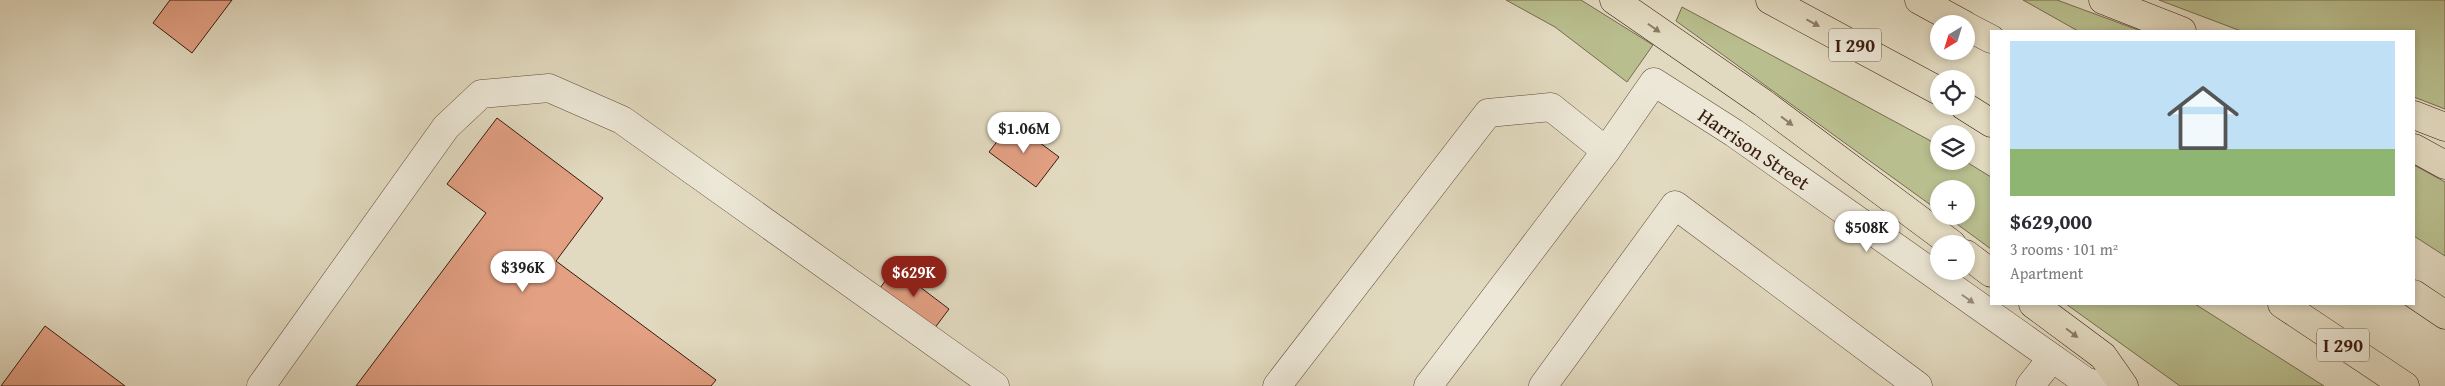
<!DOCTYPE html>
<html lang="en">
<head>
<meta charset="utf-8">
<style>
  :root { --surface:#fff; --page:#f7f7f7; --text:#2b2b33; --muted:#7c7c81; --accent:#8f2418 }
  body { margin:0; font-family:"Gentium Book Plus",serif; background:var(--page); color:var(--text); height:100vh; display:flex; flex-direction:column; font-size:19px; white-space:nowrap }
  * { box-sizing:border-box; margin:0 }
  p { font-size:16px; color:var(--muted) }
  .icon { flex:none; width:28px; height:28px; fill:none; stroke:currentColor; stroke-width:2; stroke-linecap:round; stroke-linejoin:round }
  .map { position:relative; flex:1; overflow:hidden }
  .panel { position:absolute; left:1990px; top:30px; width:425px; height:275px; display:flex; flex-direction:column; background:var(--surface); border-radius:0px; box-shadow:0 2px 8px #0003 }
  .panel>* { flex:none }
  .needle { width:32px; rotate:218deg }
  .tools { position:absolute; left:1930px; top:15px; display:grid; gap:10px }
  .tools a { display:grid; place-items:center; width:45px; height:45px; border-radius:50%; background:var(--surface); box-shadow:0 2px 8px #0003; font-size:25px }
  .price { position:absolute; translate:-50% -42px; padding:0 11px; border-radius:18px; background:#fff; color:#222; font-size:16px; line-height:32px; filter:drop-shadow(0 1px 2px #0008) }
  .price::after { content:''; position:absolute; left:50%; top:30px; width:15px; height:11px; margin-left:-8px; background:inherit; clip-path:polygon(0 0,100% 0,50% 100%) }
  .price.active { background:var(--accent); color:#fff }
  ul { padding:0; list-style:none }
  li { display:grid; align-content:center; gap:10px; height:265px; padding:0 20px }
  li span { display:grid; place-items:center; height:155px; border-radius:0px; color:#555 }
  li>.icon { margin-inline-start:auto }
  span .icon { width:90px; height:90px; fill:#fffc; stroke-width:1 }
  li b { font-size:21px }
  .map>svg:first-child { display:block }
  .green { fill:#b9be8e; stroke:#786c4e }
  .building { fill:#e3a083; stroke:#371a0f }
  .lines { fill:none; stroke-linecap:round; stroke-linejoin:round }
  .minor-casing { stroke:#624a3b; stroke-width:29 }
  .highway-casing { stroke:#371a0f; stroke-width:29 }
  .minor { stroke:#ece7d6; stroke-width:28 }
  .highway { stroke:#e2dac0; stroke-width:28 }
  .oneway { fill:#8c7a68 }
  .oneway2 { fill:#9b8b7c }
  .labels { text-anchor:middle; stroke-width:4.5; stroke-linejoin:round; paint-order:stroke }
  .shield { fill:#ece7d6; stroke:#6d584b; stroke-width:1 }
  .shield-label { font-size:19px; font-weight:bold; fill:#371a0f }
  .street-label { font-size:20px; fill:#371a0f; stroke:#ece7d6 }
</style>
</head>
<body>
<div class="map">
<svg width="2445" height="386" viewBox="0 0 2445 386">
  <rect width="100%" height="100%" fill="#e2dac0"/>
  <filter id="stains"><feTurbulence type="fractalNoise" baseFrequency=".004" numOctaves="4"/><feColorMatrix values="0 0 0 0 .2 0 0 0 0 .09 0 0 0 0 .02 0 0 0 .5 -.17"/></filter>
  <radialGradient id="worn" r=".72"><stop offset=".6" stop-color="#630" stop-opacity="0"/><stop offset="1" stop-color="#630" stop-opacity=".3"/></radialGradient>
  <g class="green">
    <path d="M1506 0H1581L1653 45 1627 82 1555 27Z"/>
    <path d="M2023 0H2057L2141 31H2078Z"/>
    <path d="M2159 0H2445V109L2414 97V31H2241Z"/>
    <path d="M1682 7 1929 140 1939 146V161H1965L1991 177V249L1946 216H1966V189H1939V211L1676 21Z"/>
    <path d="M2414 165 2445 182V256L2414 236Z"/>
    <path d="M2066 304H2195L2324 386H2180Z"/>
  </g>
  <g class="building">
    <path d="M170 0H232L192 53 153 23Z"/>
    <path d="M497 118 603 198 556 261 716 380 711 386H356L486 213 447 184Z"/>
    <path d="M1012 122 1059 157 1036 187 989 152Z"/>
    <path d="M895 268 949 309 934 329 880 288Z"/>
    <path d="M45 326 125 386H1Z"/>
  </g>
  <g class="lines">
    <defs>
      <g id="minor">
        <path d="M261 386 446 127 481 94 549 88 622 120 995 386"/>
        <path d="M1277 386 1488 113 1551 107 1606 151"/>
        <path d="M1428 386 1606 151 1654 82 1734 133 2085 381 2099 386"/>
        <path d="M1543 386 1675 205 1918 386"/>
        <path d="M2030 386 2052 358"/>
      </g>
      <g id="highway">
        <path d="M1614 0 1763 103 1952 244"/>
        <path d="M1770 0 1939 91"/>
        <path d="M1919 0 1963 24"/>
        <path d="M2103 0 2182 31"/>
        <path d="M1966 26 1991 39"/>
        <path d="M1964 106 1991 123"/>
        <path d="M2414 115 2445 127"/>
        <path d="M2414 148 2445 165"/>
        <path d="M1966 254 1991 273"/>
        <path d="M2414 294 2445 315"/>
        <path d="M2033 304 2103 356 2124 386"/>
        <path d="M2282 304 2405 386"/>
      </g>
    </defs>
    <use href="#minor" class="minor-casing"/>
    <use href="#highway" class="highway-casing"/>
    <use href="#minor" class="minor"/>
    <use href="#highway" class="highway"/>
  </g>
  <defs><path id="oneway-solid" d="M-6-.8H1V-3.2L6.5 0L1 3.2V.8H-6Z" transform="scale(1.25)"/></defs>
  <g class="oneway">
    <use href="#oneway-solid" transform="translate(1813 23) rotate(28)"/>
    <use href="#oneway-solid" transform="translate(1654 28) rotate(35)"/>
    <use href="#oneway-solid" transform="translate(1787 121) rotate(37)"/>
    <use href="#oneway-solid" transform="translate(2072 333) rotate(37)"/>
  </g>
  <use class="oneway2" href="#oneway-solid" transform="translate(1968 299) rotate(35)"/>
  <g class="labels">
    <g class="shield">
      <rect x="1829" y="28.5" width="52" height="33" rx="4"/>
      <rect x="2317" y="328.5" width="52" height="33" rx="4"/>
    </g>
    <g class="shield-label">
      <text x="1855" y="52">I 290</text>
      <text x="2343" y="352">I 290</text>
    </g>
    <g class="street-label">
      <text transform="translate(1754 149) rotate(34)" y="7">Harrison Street</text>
    </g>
  </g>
  <rect width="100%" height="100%" filter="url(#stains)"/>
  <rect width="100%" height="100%" fill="url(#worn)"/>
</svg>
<div class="tools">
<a><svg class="needle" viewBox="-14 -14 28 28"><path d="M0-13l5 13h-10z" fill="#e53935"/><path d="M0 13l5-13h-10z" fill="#7c7c81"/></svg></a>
<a><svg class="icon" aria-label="locate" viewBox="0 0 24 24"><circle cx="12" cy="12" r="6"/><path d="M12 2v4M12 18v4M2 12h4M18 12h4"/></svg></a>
<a><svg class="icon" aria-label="layers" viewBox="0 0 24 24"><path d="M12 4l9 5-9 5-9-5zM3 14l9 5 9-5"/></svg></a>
<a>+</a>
<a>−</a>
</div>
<b class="price" style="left:1024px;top:154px">$1.06M</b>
<b class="price" style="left:1867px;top:253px">$508K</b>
<b class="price" style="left:523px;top:293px">$396K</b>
<b class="price active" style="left:914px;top:298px">$629K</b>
<section class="panel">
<ul>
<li><span style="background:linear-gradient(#bfe0f5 70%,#8fb573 0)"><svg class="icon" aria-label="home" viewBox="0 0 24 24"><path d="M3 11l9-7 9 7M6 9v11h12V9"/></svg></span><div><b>$629,000</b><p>3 rooms · 101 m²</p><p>Apartment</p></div></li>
</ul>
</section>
</div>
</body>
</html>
